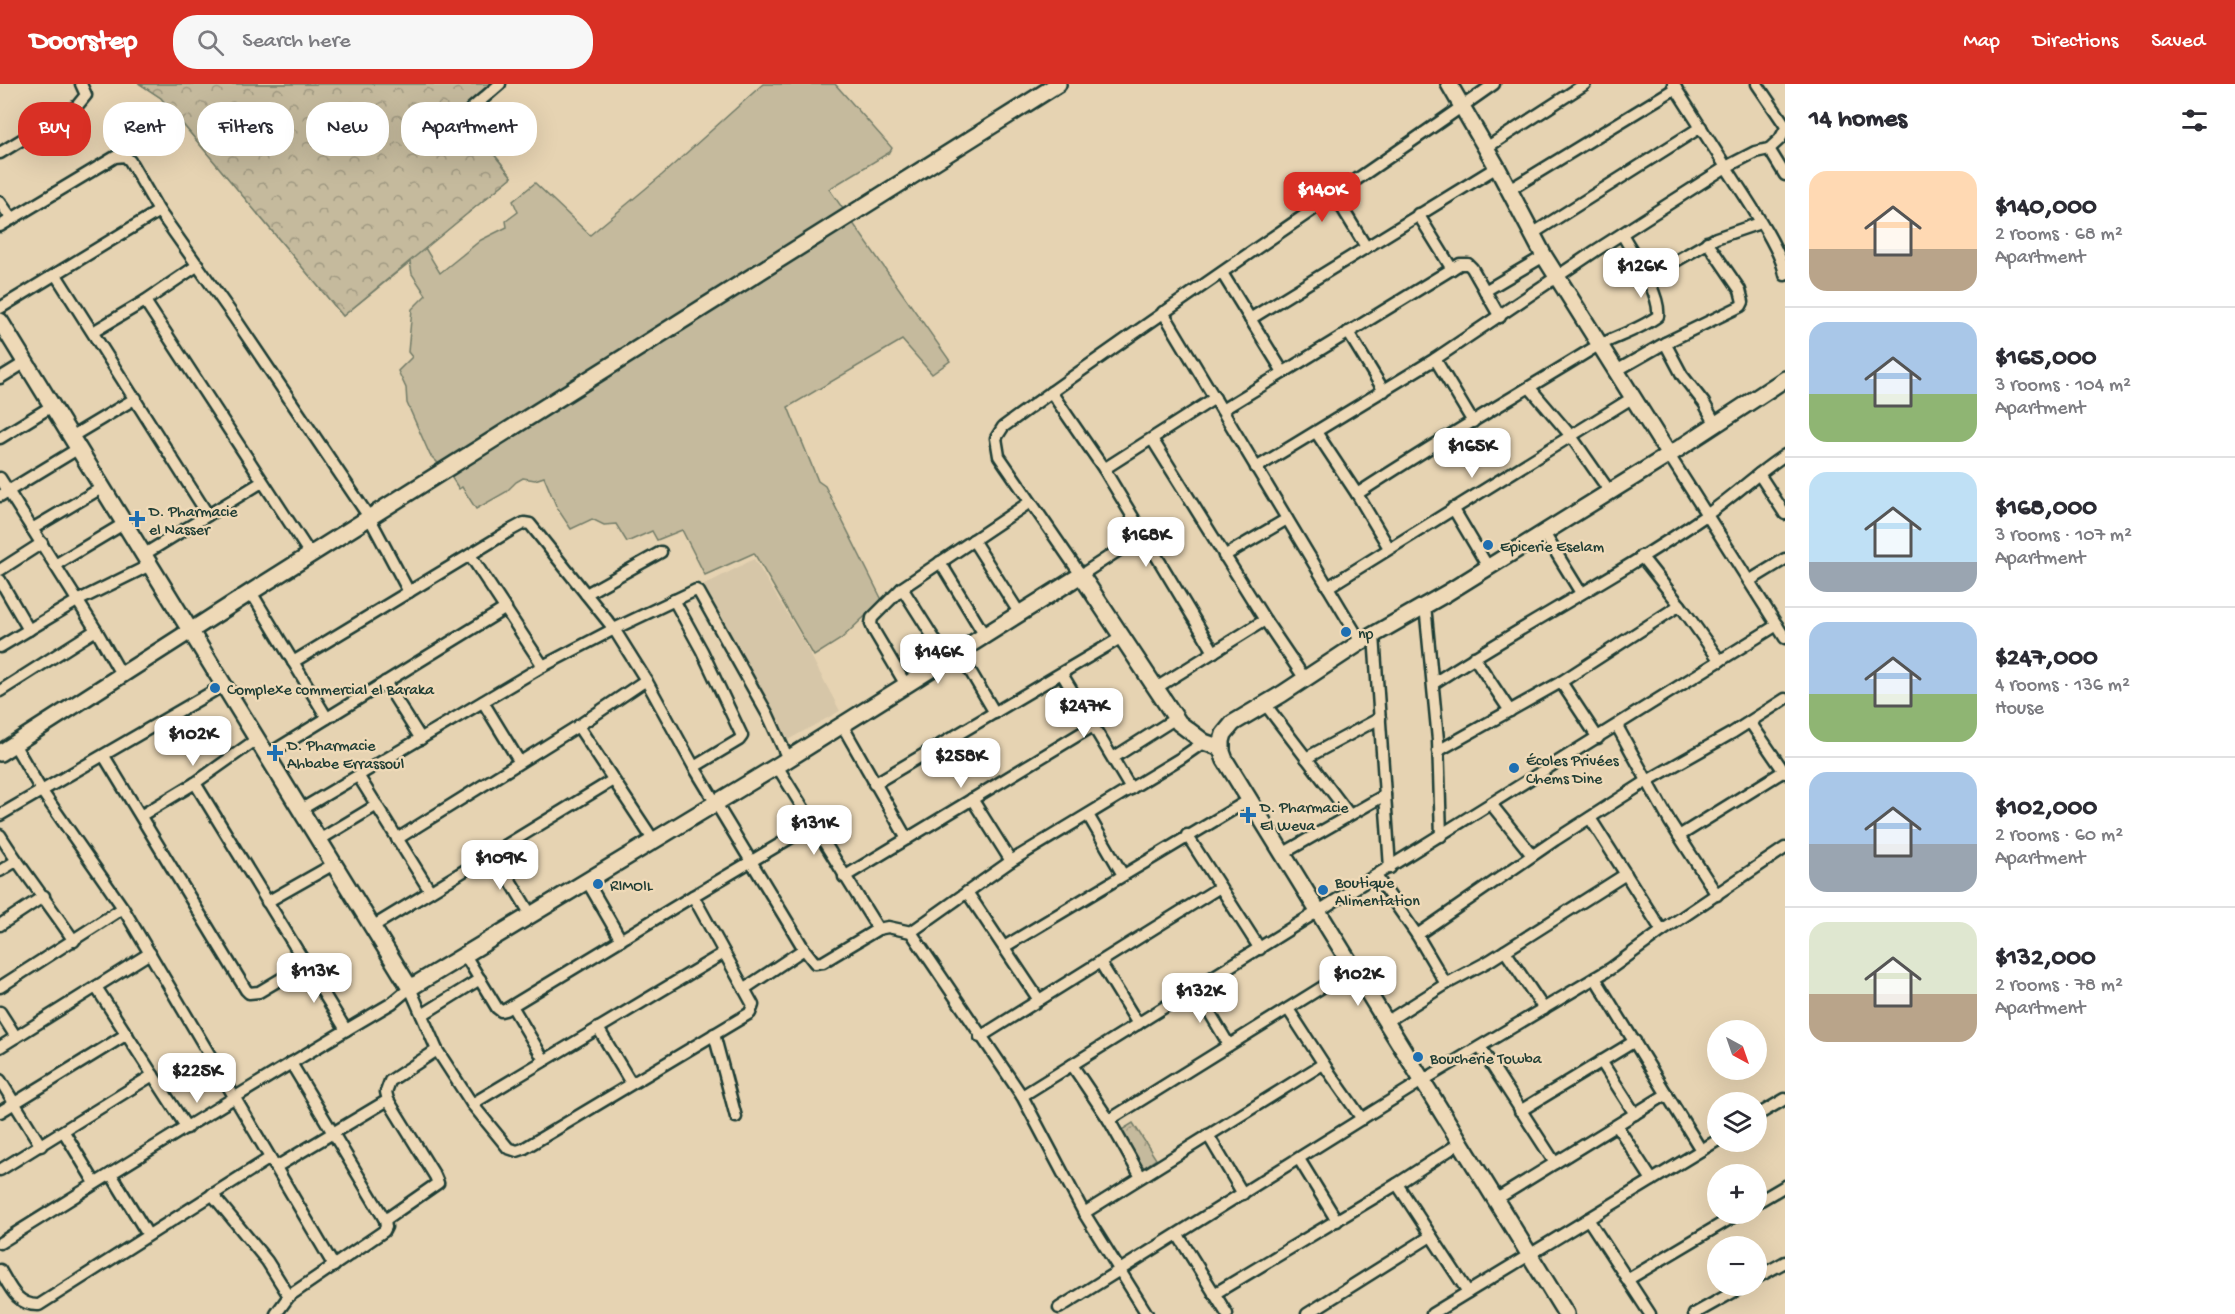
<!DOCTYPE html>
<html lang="en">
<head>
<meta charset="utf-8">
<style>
  :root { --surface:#fff; --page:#f7f7f7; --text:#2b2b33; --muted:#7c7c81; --line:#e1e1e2; --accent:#d93025 }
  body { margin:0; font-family:"Gochi Hand",sans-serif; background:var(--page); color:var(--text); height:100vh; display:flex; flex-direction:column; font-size:22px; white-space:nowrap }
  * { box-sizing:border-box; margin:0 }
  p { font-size:20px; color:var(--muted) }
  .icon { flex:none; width:33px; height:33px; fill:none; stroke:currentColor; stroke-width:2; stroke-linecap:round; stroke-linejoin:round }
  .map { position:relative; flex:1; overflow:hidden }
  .panel { display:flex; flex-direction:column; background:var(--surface); width:450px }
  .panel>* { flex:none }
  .hud { position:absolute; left:18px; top:18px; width:570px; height:54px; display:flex; gap:12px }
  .needle { width:39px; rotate:140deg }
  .controls { position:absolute; left:1707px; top:936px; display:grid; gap:12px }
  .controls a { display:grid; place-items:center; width:60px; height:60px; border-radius:50%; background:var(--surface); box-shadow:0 6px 24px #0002; font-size:30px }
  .price { position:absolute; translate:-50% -51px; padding:0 14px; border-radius:12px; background:#fff; color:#222; font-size:20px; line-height:39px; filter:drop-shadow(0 2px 3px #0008) }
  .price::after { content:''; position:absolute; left:50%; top:36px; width:18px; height:14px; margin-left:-9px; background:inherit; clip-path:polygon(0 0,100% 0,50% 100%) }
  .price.on { background:var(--accent); color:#fff }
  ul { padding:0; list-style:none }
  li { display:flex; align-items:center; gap:18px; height:150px; padding:0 24px }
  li+li { border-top:2px solid var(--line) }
  li span { display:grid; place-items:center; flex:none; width:168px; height:120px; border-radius:18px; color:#555 }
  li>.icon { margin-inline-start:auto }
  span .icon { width:72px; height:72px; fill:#fffc; stroke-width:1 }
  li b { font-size:26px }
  h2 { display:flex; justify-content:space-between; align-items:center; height:72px; padding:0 24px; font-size:26px }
  .tag { padding:0 21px; border-radius:24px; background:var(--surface); box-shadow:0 6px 24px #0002; font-size:21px; line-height:54px }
  .tag.on { background:var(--accent); color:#fff }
  header { display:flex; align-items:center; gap:36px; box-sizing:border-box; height:84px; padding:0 30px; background:var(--accent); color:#fff }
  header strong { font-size:28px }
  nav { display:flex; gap:33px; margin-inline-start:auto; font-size:21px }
  .search { width:420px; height:54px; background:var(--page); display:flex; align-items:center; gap:15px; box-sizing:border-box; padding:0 21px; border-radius:24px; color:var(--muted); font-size:22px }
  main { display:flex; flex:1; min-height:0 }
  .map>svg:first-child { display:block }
  .built { fill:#d6c6a8 }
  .green { fill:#c5ba9d; stroke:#727c68; stroke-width:1.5 }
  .forest { fill:url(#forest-crowns); stroke:#727c68; stroke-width:1.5 }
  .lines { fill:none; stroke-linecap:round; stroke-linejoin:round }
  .street-casing { stroke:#1f3d34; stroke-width:15 }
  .secondary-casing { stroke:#1f3d34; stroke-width:20 }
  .street { stroke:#eed9b7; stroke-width:10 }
  .secondary { stroke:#eed9b7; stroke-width:15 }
  .poi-dot { fill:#1f6fb2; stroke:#eed9b7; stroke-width:2 }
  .labels { text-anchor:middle; stroke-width:5; stroke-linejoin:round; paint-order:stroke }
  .poi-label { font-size:16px; fill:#1f3d34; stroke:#eed9b7; text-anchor:start }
</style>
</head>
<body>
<header>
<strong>Doorstep</strong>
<div class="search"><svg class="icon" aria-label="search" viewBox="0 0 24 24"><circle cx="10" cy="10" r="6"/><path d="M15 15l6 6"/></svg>Search here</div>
<nav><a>Map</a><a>Directions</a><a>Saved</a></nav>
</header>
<main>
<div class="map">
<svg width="1785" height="1230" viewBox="0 0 1785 1230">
  <defs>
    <pattern id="forest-crowns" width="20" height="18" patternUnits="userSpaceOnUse" patternTransform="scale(1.5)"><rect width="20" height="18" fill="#c5ba9d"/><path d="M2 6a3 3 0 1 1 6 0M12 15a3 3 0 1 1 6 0" fill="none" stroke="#9f9881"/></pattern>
  </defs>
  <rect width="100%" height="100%" fill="#e6d3b2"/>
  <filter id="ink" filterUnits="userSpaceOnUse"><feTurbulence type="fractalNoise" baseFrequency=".0167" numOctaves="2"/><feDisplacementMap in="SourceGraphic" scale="12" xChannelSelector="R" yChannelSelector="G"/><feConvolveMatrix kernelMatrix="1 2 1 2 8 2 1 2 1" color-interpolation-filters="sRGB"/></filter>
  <g filter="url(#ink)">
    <path class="built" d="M754 475 800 551 840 627 784 658 741 569 704 501Z"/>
    <path class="green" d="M140 0H438L512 93 425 164 440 189 481 156 507 143 506 137 518 128 513 117 535 99 590 151 662 91 763 0H835L892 64 890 68 829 105 950 277 932 290 902 256 788 323 818 397 825 402 882 516 841 555 814 572 754 469 705 491 682 446 657 456 652 447 627 458 616 440 604 441 592 435 571 445 557 424 544 393 535 396 523 394 516 398 506 408 476 425 462 403 459 405 450 391 430 371 407 319 406 304 398 287 412 273 408 268 412 225 426 211 412 190 410 178 343 232 161 14Z"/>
    <g class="forest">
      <path d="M140 0H492L461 29 512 93 343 232 161 14Z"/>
      <path d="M1133 1039 1156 1075 1143 1084 1120 1047Z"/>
    </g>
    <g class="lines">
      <defs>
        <g id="street">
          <path d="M1673 0 1726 83 1755 68 1769 65 1785 91"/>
          <path d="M1757 0 1785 41"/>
          <path d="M471 25 500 0"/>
          <path d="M1486 64 1585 0"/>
          <path d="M1769 65 1780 55 1785 46"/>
          <path d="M0 69 77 22 86 11 81 0"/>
          <path d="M1509 106 1676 4"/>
          <path d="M1335 112 1366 163"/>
          <path d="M0 118 12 135"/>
          <path d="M1418 130 1452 185"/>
          <path d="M0 142 115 73 125 72 130 77 159 127 234 233 369 433 409 508"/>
          <path d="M1532 150 1701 43"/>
          <path d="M1222 189 1283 288"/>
          <path d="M56 191 208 431"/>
          <path d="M1646 194 1716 154 1760 139"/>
          <path d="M1485 207 1544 172"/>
          <path d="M145 217 310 470"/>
          <path d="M0 224 159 127"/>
          <path d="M1163 228 1361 558"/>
          <path d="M1250 235 1497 83"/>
          <path d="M93 248 145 217 198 181"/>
          <path d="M1348 248 1384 307"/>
          <path d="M1665 259 1741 222 1743 218 1740 206 1707 158"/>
          <path d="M1435 275 1473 338"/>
          <path d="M1616 287 1665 259 1682 291 1704 319 1715 339"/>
          <path d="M0 294 26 278"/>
          <path d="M1530 304 1571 352 1610 408"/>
          <path d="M1051 308 1104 385 1214 568"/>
          <path d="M1222 326 1460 180H1468L1472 184 1500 233"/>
          <path d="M1316 348 1357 410 1389 464"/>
          <path d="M71 353 136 314"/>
          <path d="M0 354 52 322"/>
          <path d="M1152 355 1265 536 1305 595"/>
          <path d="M1669 371 1785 554"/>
          <path d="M1256 384 1435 275 1595 167 1726 83C1741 107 1782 165 1785 191"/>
          <path d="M1104 385 1215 314"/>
          <path d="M1759 390 1785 430"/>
          <path d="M0 394 96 546 121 590"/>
          <path d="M1357 410C1434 359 1514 313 1592 265 1613 253 1638 247 1658 232 1661 210 1633 170 1622 150"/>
          <path d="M0 412 79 364"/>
          <path d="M1453 424 1488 483"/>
          <path d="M32 445 103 403"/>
          <path d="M1544 449 1581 509"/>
          <path d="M1142 451 1081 491 999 372 996 354 1003 343C1164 225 1331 115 1494 0"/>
          <path d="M973 456 1020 530"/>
          <path d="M143 471 262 398"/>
          <path d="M470 471 543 582"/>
          <path d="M1224 472 1287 435"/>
          <path d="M1641 472 1683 525 1720 577"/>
          <path d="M940 478 985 552"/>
          <path d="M55 481 125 439"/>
          <path d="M0 486 42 459"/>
          <path d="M0 496 29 546"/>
          <path d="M1749 497 1785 475"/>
          <path d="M1328 503 1632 314"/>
          <path d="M902 504 947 575"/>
          <path d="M251 508 327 634"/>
          <path d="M586 510 661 468"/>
          <path d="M674 516 702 567 742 652 739 656 694 683"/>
          <path d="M1425 521 1438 656 1441 752"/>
          <path d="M1374 551 1390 784"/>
          <path d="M0 563 77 517 150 481"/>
          <path d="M959 568 995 629"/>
          <path d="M1474 573 1510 627"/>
          <path d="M293 578 511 446 524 439 530 440 614 545 646 596 694 683 804 865 815 879 823 878 878 845 888 843 911 848 1022 1012 1084 1129 1147 1230"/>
          <path d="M1062 590 1131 705"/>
          <path d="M385 598 421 655"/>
          <path d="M1561 598 1598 654"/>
          <path d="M1434 599C1523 541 1618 492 1705 432 1733 413 1757 389 1785 371"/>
          <path d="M906 601 874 547 871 540 872 534 902 504 1030 418"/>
          <path d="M1156 604 1265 536"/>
          <path d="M0 607 96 546"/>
          <path d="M483 618 519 677"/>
          <path d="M1265 620 1349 730"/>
          <path d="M1750 638 1785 689"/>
          <path d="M842 641 907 755"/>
          <path d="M578 642 654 757"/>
          <path d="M1617 642 1670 738 1717 811"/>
          <path d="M14 660 41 706 123 824 334 1182"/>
          <path d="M1438 667 1561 598 1680 521"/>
          <path d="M267 671 506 524"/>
          <path d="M104 672 246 906 249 909 259 908 306 880"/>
          <path d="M1113 674 1176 634"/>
          <path d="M1306 674 1380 634"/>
          <path d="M777 682 878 845"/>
          <path d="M359 693 430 807"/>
          <path d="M195 699 346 946"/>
          <path d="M874 700 1122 553"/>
          <path d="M972 715 1011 777"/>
          <path d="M1491 720 1532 771"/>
          <path d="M300 726 543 582 614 545 696 506 699 508 768 631 788 675"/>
          <path d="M0 731 224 601"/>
          <path d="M142 731 195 699 257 655"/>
          <path d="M1088 731 1123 791"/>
          <path d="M1590 734 1662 847"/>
          <path d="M0 751C23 788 50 821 74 857"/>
          <path d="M1187 751 1260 865"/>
          <path d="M1679 752 1784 687"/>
          <path d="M397 755 578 642 646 596"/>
          <path d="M319 756 377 721"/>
          <path d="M493 768 531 831"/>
          <path d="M1282 770 1385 711"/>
          <path d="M0 787 16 777"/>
          <path d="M1376 792 1417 851 1446 900"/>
          <path d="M844 793 1093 642"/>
          <path d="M587 797 621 856"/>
          <path d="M967 808 1039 916"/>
          <path d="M267 818 334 780"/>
          <path d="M0 841 44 812"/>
          <path d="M372 843 613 696"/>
          <path d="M911 848 1011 777 1181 674 1204 658"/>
          <path d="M1417 851 1555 756 1647 697 1732 649 1785 615"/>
          <path d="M1004 863 1249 716"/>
          <path d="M1505 867 1544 925"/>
          <path d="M465 871 497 924 501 927 505 926 693 812"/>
          <path d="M1100 878 1138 940"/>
          <path d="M1595 894 1701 1066"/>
          <path d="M0 903 123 824"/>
          <path d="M96 903 187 1044"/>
          <path d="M1195 904 1229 961"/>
          <path d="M744 905 804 865"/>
          <path d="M512 922 544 976"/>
          <path d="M1288 925 1329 988 1362 1035"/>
          <path d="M0 928 16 953"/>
          <path d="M422 931 480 895"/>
          <path d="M1386 938 1446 900 1489 877 1626 790"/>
          <path d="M598 944 631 999"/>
          <path d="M714 950 736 1033"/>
          <path d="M980 953 1220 803"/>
          <path d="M0 963 150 869"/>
          <path d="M1480 963 1555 1079"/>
          <path d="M1601 977 1635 1030"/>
          <path d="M1072 981 1109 1036 1141 1093"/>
          <path d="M0 996 41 1062"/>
          <path d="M1022 1012 1777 541"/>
          <path d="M472 1020 724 869"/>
          <path d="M1520 1027 1635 957"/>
          <path d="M0 1028 127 950"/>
          <path d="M1756 1032 1785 1015"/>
          <path d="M1109 1036 1353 884"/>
          <path d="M1617 1042 1652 1096"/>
          <path d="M64 1048 95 1099"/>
          <path d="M1208 1051 1243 1110"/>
          <path d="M1299 1075 1337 1137"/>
          <path d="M276 1083 388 1016"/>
          <path d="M0 1086 153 991"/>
          <path d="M111 1090 148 1151"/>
          <path d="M1397 1100 1468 1208"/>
          <path d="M212 1110 267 1177 289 1212 384 1147 386 1143 385 1136 291 979"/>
          <path d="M1495 1116 1667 1010"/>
          <path d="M1756 1119 1785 1102"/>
          <path d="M1084 1129 1323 980"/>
          <path d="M1588 1135 1650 1230"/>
          <path d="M385 1136 438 1099 435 1092 388 1016 386 1008 390 997 437 966"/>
          <path d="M1178 1151 1227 1230"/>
          <path d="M0 1159C130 1078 260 996 392 919L410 904 437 966 472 1020 508 1064 517 1067 523 1065 750 929 753 921 693 812 812 741"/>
          <path d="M0 1186C10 1203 17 1222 39 1221L270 1074"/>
          <path d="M1756 1194 1785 1178"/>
          <path d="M1627 1196 1738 1130"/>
          <path d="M1214 1210 1397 1100 1460 1059"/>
          <path d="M1059 1224 1422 997 1610 885 1662 847 1785 764"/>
          <path d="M276 1230 289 1212"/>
          <path d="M1307 1230 1431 1152"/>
          <path d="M1432 1230 1718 1056"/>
          <path d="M1694 1230 1744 1202"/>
        </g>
        <g id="secondary">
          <path d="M1449 0 1497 83 1544 172 1669 371 1447 509 1361 558 1282 610 1233 639 1224 650 1222 657V668L1225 676 1566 1230"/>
          <path d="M0 237 410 904 777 682 1081 491 1179 639 1204 658 1221 664"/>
          <path d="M1669 371 1785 295"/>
          <path d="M0 669 251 508 1058 0"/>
        </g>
      </defs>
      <use href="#street" class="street-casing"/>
      <use href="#secondary" class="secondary-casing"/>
      <use href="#street" class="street"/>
      <use href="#secondary" class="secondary"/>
    </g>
  </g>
  <g class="poi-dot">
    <path d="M134 426h6v6h6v6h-6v6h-6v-6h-6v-6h6z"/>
    <circle cx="1488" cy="461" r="6"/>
    <circle cx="1346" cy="548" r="6"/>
    <circle cx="215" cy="604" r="6"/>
    <path d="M272 660h6v6h6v6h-6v6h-6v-6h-6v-6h6z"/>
    <circle cx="1514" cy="684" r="6"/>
    <path d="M1245 722h6v6h6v6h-6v6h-6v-6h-6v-6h6z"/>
    <circle cx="598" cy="800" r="6"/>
    <circle cx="1323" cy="806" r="6"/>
    <circle cx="1418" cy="973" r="6"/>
  </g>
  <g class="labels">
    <g class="poi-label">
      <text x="149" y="432">D. Pharmacie<tspan x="149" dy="18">el Nasser</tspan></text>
      <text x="1500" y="467">Epicerie Eselam</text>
      <text x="1358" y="554">np</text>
      <text x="227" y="610">Complexe commercial el Baraka</text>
      <text x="287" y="666">D. Pharmacie<tspan x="287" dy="18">Ahbabe Errassoul</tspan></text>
      <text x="1526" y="681">Écoles Privées<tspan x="1526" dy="18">Chems Dine</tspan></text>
      <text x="1260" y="728">D. Pharmacie<tspan x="1260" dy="18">El Weva</tspan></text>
      <text x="1335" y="803">Boutique<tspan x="1335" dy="18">Alimentation</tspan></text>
      <text x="610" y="806">RIMOIL</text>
      <text x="1430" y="979">Boucherie Towba</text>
    </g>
  </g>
</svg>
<div class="controls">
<a><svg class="needle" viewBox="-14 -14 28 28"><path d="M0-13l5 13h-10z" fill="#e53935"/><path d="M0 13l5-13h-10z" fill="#7c7c81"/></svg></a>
<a><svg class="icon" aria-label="layers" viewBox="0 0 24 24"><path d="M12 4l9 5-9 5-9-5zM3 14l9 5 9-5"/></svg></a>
<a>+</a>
<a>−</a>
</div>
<b class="price on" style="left:1322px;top:139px">$140K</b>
<b class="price" style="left:1641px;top:215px">$126K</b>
<b class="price" style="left:1472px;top:395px">$165K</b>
<b class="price" style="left:1146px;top:484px">$168K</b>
<b class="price" style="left:938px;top:601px">$146K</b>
<b class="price" style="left:1084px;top:655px">$247K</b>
<b class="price" style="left:193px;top:683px">$102K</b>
<b class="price" style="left:961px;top:705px">$258K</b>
<b class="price" style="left:814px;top:772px">$131K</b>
<b class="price" style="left:500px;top:807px">$109K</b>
<b class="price" style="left:314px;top:920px">$113K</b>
<b class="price" style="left:1358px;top:923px">$102K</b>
<b class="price" style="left:1200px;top:940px">$132K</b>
<b class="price" style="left:197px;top:1020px">$225K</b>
<div class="hud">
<a class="tag on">Buy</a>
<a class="tag">Rent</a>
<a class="tag">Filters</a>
<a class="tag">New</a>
<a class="tag">Apartment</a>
</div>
</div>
<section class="panel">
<h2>14 homes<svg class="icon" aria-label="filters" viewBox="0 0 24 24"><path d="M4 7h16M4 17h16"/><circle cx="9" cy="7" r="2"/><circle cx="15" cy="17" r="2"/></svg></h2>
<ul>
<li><span style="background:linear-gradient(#ffd9b3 65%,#b9a48a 0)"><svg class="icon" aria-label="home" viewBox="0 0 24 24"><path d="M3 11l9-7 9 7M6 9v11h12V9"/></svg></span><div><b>$140,000</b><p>2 rooms · 68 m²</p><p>Apartment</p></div></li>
<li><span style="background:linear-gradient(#a9c7e8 60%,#8fb573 0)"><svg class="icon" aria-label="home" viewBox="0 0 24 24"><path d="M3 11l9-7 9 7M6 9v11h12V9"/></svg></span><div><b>$165,000</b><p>3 rooms · 104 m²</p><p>Apartment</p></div></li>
<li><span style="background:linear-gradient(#bfe0f5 75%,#9aa5b1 0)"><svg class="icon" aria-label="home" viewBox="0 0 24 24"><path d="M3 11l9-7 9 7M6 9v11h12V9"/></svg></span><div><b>$168,000</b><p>3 rooms · 107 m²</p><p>Apartment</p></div></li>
<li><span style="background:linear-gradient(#a9c7e8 60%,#8fb573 0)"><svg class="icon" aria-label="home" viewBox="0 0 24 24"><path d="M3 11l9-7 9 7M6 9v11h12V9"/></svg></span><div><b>$247,000</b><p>4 rooms · 136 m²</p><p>House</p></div></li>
<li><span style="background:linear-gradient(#a9c7e8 60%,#9aa5b1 0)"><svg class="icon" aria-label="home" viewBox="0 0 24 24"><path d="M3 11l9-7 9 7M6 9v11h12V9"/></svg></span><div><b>$102,000</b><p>2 rooms · 60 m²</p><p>Apartment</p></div></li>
<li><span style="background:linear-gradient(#dfe7d0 60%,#b9a48a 0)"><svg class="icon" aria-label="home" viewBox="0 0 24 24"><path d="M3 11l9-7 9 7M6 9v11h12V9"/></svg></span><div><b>$132,000</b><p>2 rooms · 78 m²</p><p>Apartment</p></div></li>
</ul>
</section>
</main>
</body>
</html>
